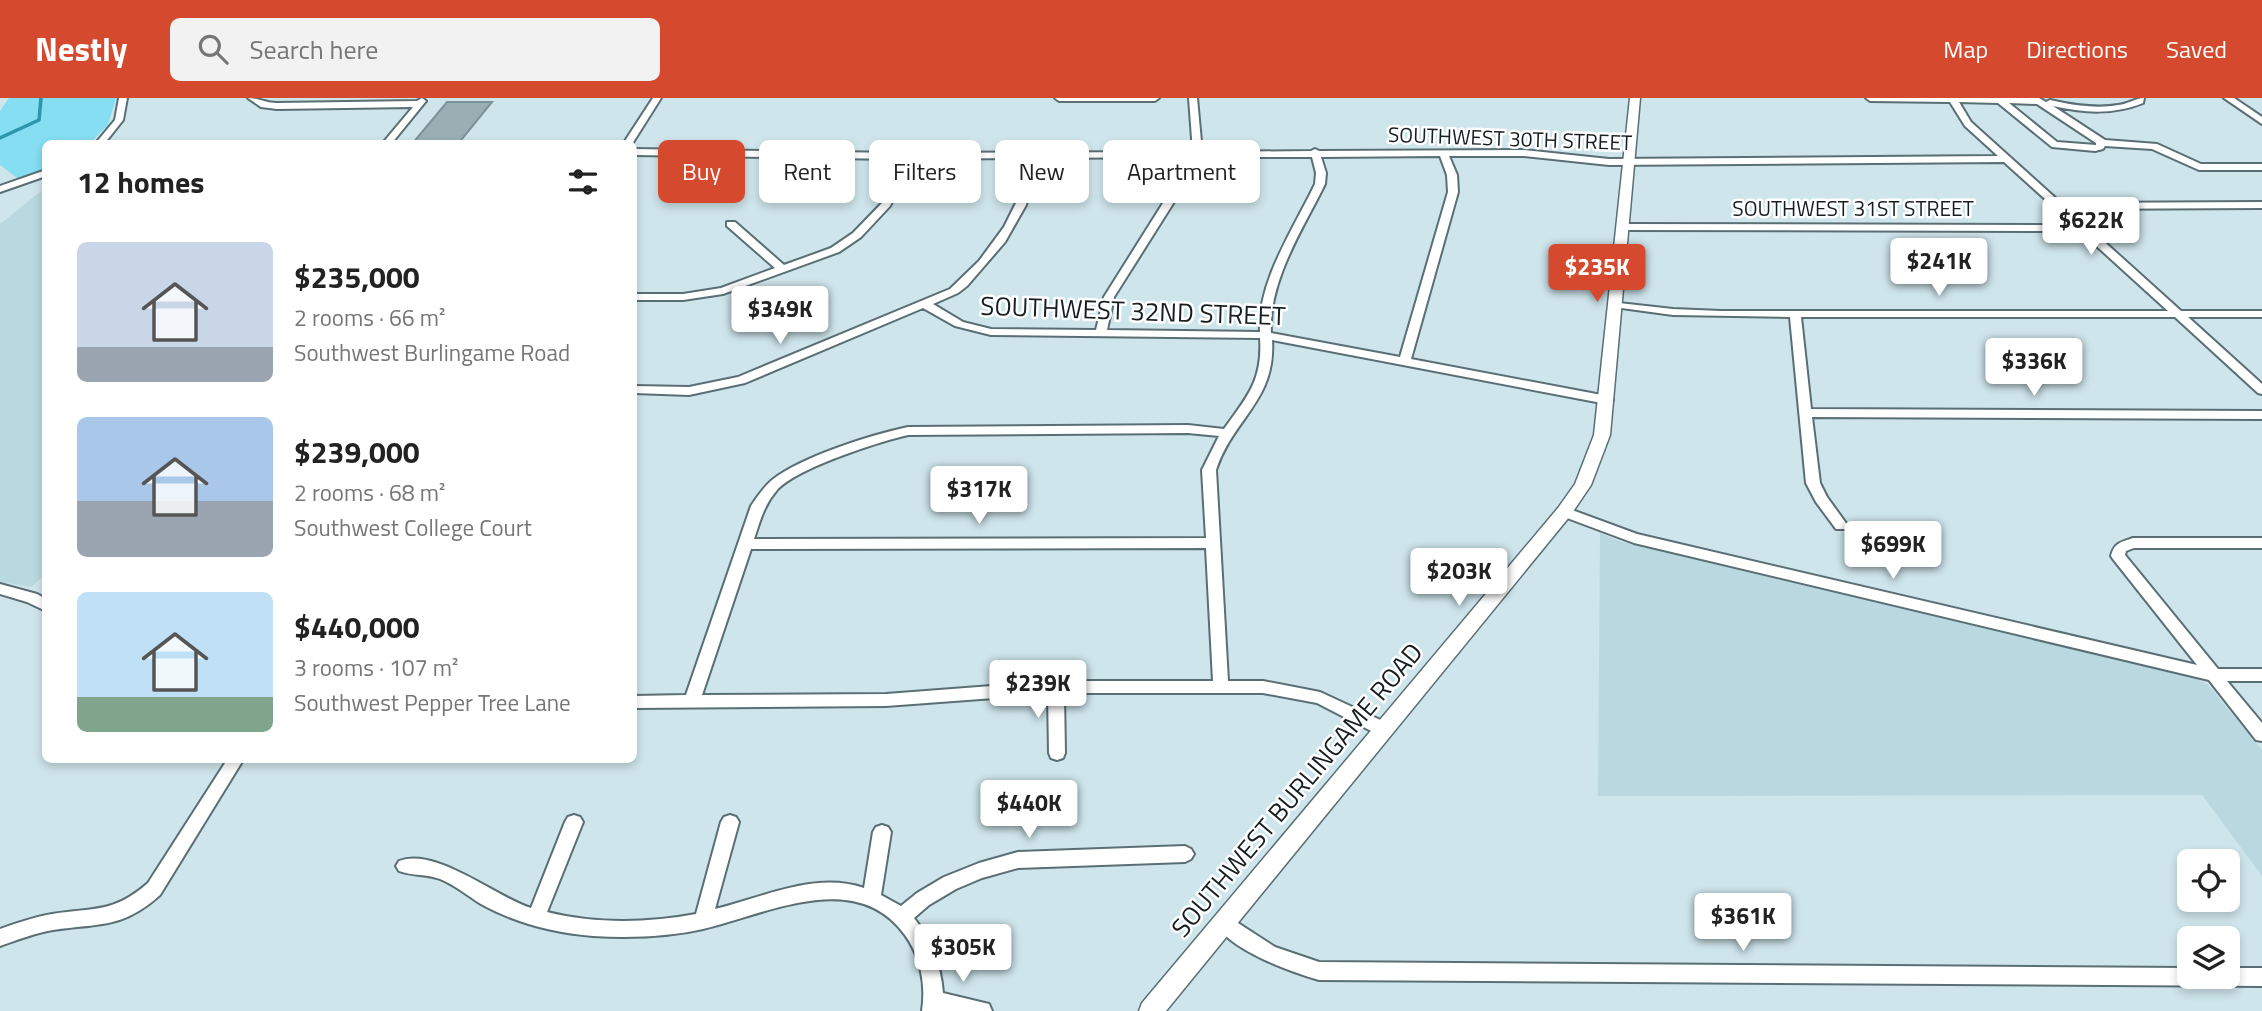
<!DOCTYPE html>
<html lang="en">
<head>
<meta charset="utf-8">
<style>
  :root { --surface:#fff; --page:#f2f2f2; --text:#222; --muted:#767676; --accent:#d54a2e }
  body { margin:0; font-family:"Titillium Web",sans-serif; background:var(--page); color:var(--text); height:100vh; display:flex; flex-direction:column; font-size:26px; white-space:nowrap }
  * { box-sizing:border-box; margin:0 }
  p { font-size:23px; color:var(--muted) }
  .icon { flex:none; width:38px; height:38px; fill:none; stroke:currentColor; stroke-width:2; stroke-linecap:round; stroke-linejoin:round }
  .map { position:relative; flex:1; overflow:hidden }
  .side { position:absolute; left:42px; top:42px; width:595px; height:623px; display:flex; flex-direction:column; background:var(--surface); border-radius:10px; box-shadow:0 4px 10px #0003 }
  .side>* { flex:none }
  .guide { position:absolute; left:658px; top:42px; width:665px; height:63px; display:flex; gap:14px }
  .tools { position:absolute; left:2177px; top:751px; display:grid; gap:14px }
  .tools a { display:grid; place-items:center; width:63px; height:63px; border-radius:10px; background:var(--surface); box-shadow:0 4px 10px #0003; font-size:35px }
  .price { position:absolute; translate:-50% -60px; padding:0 16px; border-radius:7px; background:#fff; color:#222; font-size:23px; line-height:46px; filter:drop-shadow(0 2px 4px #0008) }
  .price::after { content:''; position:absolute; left:50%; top:42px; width:21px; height:16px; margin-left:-10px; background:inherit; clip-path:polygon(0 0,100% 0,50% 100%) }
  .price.current { background:var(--accent); color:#fff }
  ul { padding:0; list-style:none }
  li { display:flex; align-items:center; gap:21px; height:175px; padding:0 35px }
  li span { display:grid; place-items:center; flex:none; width:196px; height:140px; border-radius:10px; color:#555 }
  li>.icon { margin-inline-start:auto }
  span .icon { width:84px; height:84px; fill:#fffc; stroke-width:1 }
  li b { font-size:30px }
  h2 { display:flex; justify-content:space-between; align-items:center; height:84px; padding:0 35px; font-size:30px }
  .chip { padding:0 24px; border-radius:10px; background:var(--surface); box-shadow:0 4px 10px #0003; font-size:24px; line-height:63px }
  .chip.current { background:var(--accent); color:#fff }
  header { display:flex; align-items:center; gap:42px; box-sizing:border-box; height:98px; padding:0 35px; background:var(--accent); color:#fff }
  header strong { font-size:33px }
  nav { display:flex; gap:38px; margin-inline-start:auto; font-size:24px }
  .search { width:490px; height:63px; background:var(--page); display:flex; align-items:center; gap:18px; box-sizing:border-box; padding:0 24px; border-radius:10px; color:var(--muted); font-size:26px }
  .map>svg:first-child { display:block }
  .built { fill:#b9d8e0 }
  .green { fill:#85def1 }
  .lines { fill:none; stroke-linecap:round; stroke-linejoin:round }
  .stream { stroke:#2c97ab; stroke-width:3.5 }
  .building { fill:#99afb4; stroke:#7c9297; stroke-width:2 }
  .minor-casing { stroke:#5a6f74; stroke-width:4 }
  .major-casing { stroke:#5a6f74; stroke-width:3 }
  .minor { fill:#fff; fill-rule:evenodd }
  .major { fill:#fff; fill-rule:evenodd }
  .labels { text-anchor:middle; stroke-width:5; stroke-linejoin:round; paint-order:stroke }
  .far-street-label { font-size:21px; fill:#161e20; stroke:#fff }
  .street-label { font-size:26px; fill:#161e20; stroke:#fff }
</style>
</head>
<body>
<header>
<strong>Nestly</strong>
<div class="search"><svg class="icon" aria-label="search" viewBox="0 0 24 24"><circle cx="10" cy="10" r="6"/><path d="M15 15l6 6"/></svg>Search here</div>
<nav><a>Map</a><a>Directions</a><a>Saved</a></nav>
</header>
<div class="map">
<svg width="2262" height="913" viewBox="0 0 2262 913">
  <rect width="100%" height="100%" fill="#cee5eb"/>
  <g class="built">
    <path d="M45 90 46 475 32 489 0 484V126Z"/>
    <path d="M1600 435 1622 444 2196 580 2208 587 2262 652V778L2202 697 1598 698Z"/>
  </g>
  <path class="green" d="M9 0H116L108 27 90 45 46 46 45 71 20 82 0 67V13Z"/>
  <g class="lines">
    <path class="stream" d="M0 40 39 22 41 0"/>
  </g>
  <path class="building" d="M447 4H492L458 46H412Z"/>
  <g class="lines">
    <defs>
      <g id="minor">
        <path d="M119 0H127L123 22 104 46H95L115 22Z"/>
        <path d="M248 0C258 0 266 5 277 5L417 3 422 0 426 3 391 46H382L413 9 277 11 261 9Z"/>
        <path d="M653 0H661L632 46H623Z"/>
        <path d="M1055 0H1159L1155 3H1059Z"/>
        <path d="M1189 0H1197L1202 54 1311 53 1315 51 1319 53 1523 52 1609 61 1998 58 1965 28 1950 4 1870 3 1866 0H2039L2046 4 2050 2C2072 7 2096 11 2118 7 2129 6 2135 0 2144 0L2143 5C2113 17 2084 15 2053 8L2105 42 2157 46 2201 66H2262V72H2199L2152 51 2105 48 2103 51 2095 53 2052 49 1998 5 1959 4 1971 24 2061 105 2262 104V110L2068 111 2181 213H2262V219H2188L2262 286V296L2258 295 2175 219H1801L1811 311 2262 313V321L1812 319 1820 385 1827 399 1848 428 1846 431H1836L1816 404 1806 385 1790 219 1673 217 1614 209 1610 208V204L1673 211 1721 213H2168L2080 133 1622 132 1617 129 1622 126 2074 127 2004 64 1609 67 1523 58H1449L1457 77 1458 94 1411 261 1607 298 1613 302 1611 305 1607 306 1272 242C1276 303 1233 320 1216 372L1228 583H1263L1320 594 1389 626 1391 631 1389 636 1383 637 1377 636 1317 605 1263 595H1064L1065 655 1063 660 1057 662 1051 660 1049 655 1048 596 886 608 634 610V598L686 597 751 408C757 399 764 389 772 382 801 359 870 337 908 329L1188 327 1224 331C1247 299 1263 282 1260 240L991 237 955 228 923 210 745 285 689 297 634 295V288L689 289 738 279 950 191 979 163 1004 129 1018 101 1026 60 906 61 899 89 890 108 861 139 839 154 723 196 683 202H634V196H683L721 190 775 170 727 128V124H735L784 167 831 150 853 135 882 105 889 89 897 61 634 57V51L902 55 1193 54ZM2009 5 2037 6 2096 45V47L2057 44ZM1440 58 1447 77 1448 94 1400 259 1271 235C1268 183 1303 131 1325 86L1326 75 1321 59ZM1194 59V68L1170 94 1104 199 1096 232 991 231 963 224 933 206 958 195 967 188 1005 144 1026 107 1035 60ZM1203 59H1312L1316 75 1315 86C1294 130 1257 184 1260 234L1107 232 1114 199 1179 96 1204 68ZM1188 335 1219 338 1202 372 1206 440 754 441C760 423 764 407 777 392 797 370 878 344 908 337ZM1206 450 1213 583H1056L886 596 702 597 751 451Z"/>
        <path d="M2224 0H2234L2262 19V26Z"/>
        <path d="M46 72V78L0 94V88Z"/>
        <path d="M1564 409 1637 436 2197 567 2113 461 2111 458C2114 445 2121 444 2133 440H2262V450H2134L2126 453 2125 457 2218 571H2262V583H2227L2262 625V643L2256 642 2209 582 1634 445 1559 417 1557 414 1559 411Z"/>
        <path d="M0 486 37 496 46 501V513L27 504 0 496Z"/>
        <path d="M227 662H243L160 797C122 831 100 825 53 832 35 835 17 842 0 848V831C17 825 34 819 52 816 95 809 112 816 148 785Z"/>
        <path d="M574 717 580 719 583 724 547 814C595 826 648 825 696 816L721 724 724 719 730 717 736 719 739 724 715 811C762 800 815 773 864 790L873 734 876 729 882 727 888 729 891 734 881 797 901 808 917 795 944 779 979 765 1018 754 1185 748 1191 751 1194 756 1191 761 1185 764 1018 770 982 780 956 791 929 807 914 820C931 841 941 868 943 895L989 906 992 913H922C926 887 921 859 905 837 856 769 767 816 703 831 668 839 629 840 593 838 554 835 515 825 481 806 468 798 455 787 440 781 427 776 412 778 399 773L396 768 399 763C436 749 494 798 531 810L565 724 568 719Z"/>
        <path d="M1224 816 1275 849 1319 864 2189 870V878H2228V870H2262V888L1319 882C1291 874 1227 851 1215 824L1218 818Z"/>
      </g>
      <path id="major" d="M1630 0H1640L1610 337 1591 387 1570 418 1166 913H1139L1142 905 1558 410 1575 386 1594 337Z"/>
    </defs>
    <use href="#minor" class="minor-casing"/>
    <use href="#major" class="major-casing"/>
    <use href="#minor" class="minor"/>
    <use href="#major" class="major"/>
  </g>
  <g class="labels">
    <g class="far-street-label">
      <text transform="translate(1510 41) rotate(2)" y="7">SOUTHWEST 30TH STREET</text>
      <text x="1853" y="118">SOUTHWEST 31ST STREET</text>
    </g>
    <g class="street-label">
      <text transform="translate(1133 213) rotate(2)" y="9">SOUTHWEST 32ND STREET</text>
      <text transform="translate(1297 692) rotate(-50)" y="9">SOUTHWEST BURLINGAME ROAD</text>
    </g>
  </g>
</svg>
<div class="tools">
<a><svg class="icon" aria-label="locate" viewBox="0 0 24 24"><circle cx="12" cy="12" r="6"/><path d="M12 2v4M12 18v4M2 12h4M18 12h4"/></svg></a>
<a><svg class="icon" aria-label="layers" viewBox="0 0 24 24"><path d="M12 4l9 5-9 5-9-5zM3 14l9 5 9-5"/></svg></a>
</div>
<b class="price" style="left:2091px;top:159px">$622K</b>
<b class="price" style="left:1939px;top:200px">$241K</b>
<b class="price current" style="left:1597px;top:206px">$235K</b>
<b class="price" style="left:780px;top:248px">$349K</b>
<b class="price" style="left:2034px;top:300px">$336K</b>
<b class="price" style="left:979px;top:428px">$317K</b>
<b class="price" style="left:1893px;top:483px">$699K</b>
<b class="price" style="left:1459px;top:510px">$203K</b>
<b class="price" style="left:1038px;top:622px">$239K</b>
<b class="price" style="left:1029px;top:742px">$440K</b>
<b class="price" style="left:1743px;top:855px">$361K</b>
<b class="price" style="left:963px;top:886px">$305K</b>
<div class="guide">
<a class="chip current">Buy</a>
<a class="chip">Rent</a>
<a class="chip">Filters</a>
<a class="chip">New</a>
<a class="chip">Apartment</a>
</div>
<section class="side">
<h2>12 homes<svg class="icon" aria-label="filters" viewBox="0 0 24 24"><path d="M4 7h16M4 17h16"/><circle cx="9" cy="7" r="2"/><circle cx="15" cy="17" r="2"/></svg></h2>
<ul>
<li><span style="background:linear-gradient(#c9d6e8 75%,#9aa5b1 0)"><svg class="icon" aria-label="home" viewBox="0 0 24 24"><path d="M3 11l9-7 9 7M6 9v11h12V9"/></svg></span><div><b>$235,000</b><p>2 rooms · 66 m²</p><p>Southwest Burlingame Road</p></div></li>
<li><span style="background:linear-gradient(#a9c7e8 60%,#9aa5b1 0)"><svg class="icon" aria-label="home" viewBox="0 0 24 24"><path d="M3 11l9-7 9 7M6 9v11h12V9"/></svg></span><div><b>$239,000</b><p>2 rooms · 68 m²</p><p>Southwest College Court</p></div></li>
<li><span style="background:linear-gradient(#bfe0f5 75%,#7fa58c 0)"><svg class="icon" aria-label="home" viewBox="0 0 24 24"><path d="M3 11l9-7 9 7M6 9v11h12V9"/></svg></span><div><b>$440,000</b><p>3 rooms · 107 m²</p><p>Southwest Pepper Tree Lane</p></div></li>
</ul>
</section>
</div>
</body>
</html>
